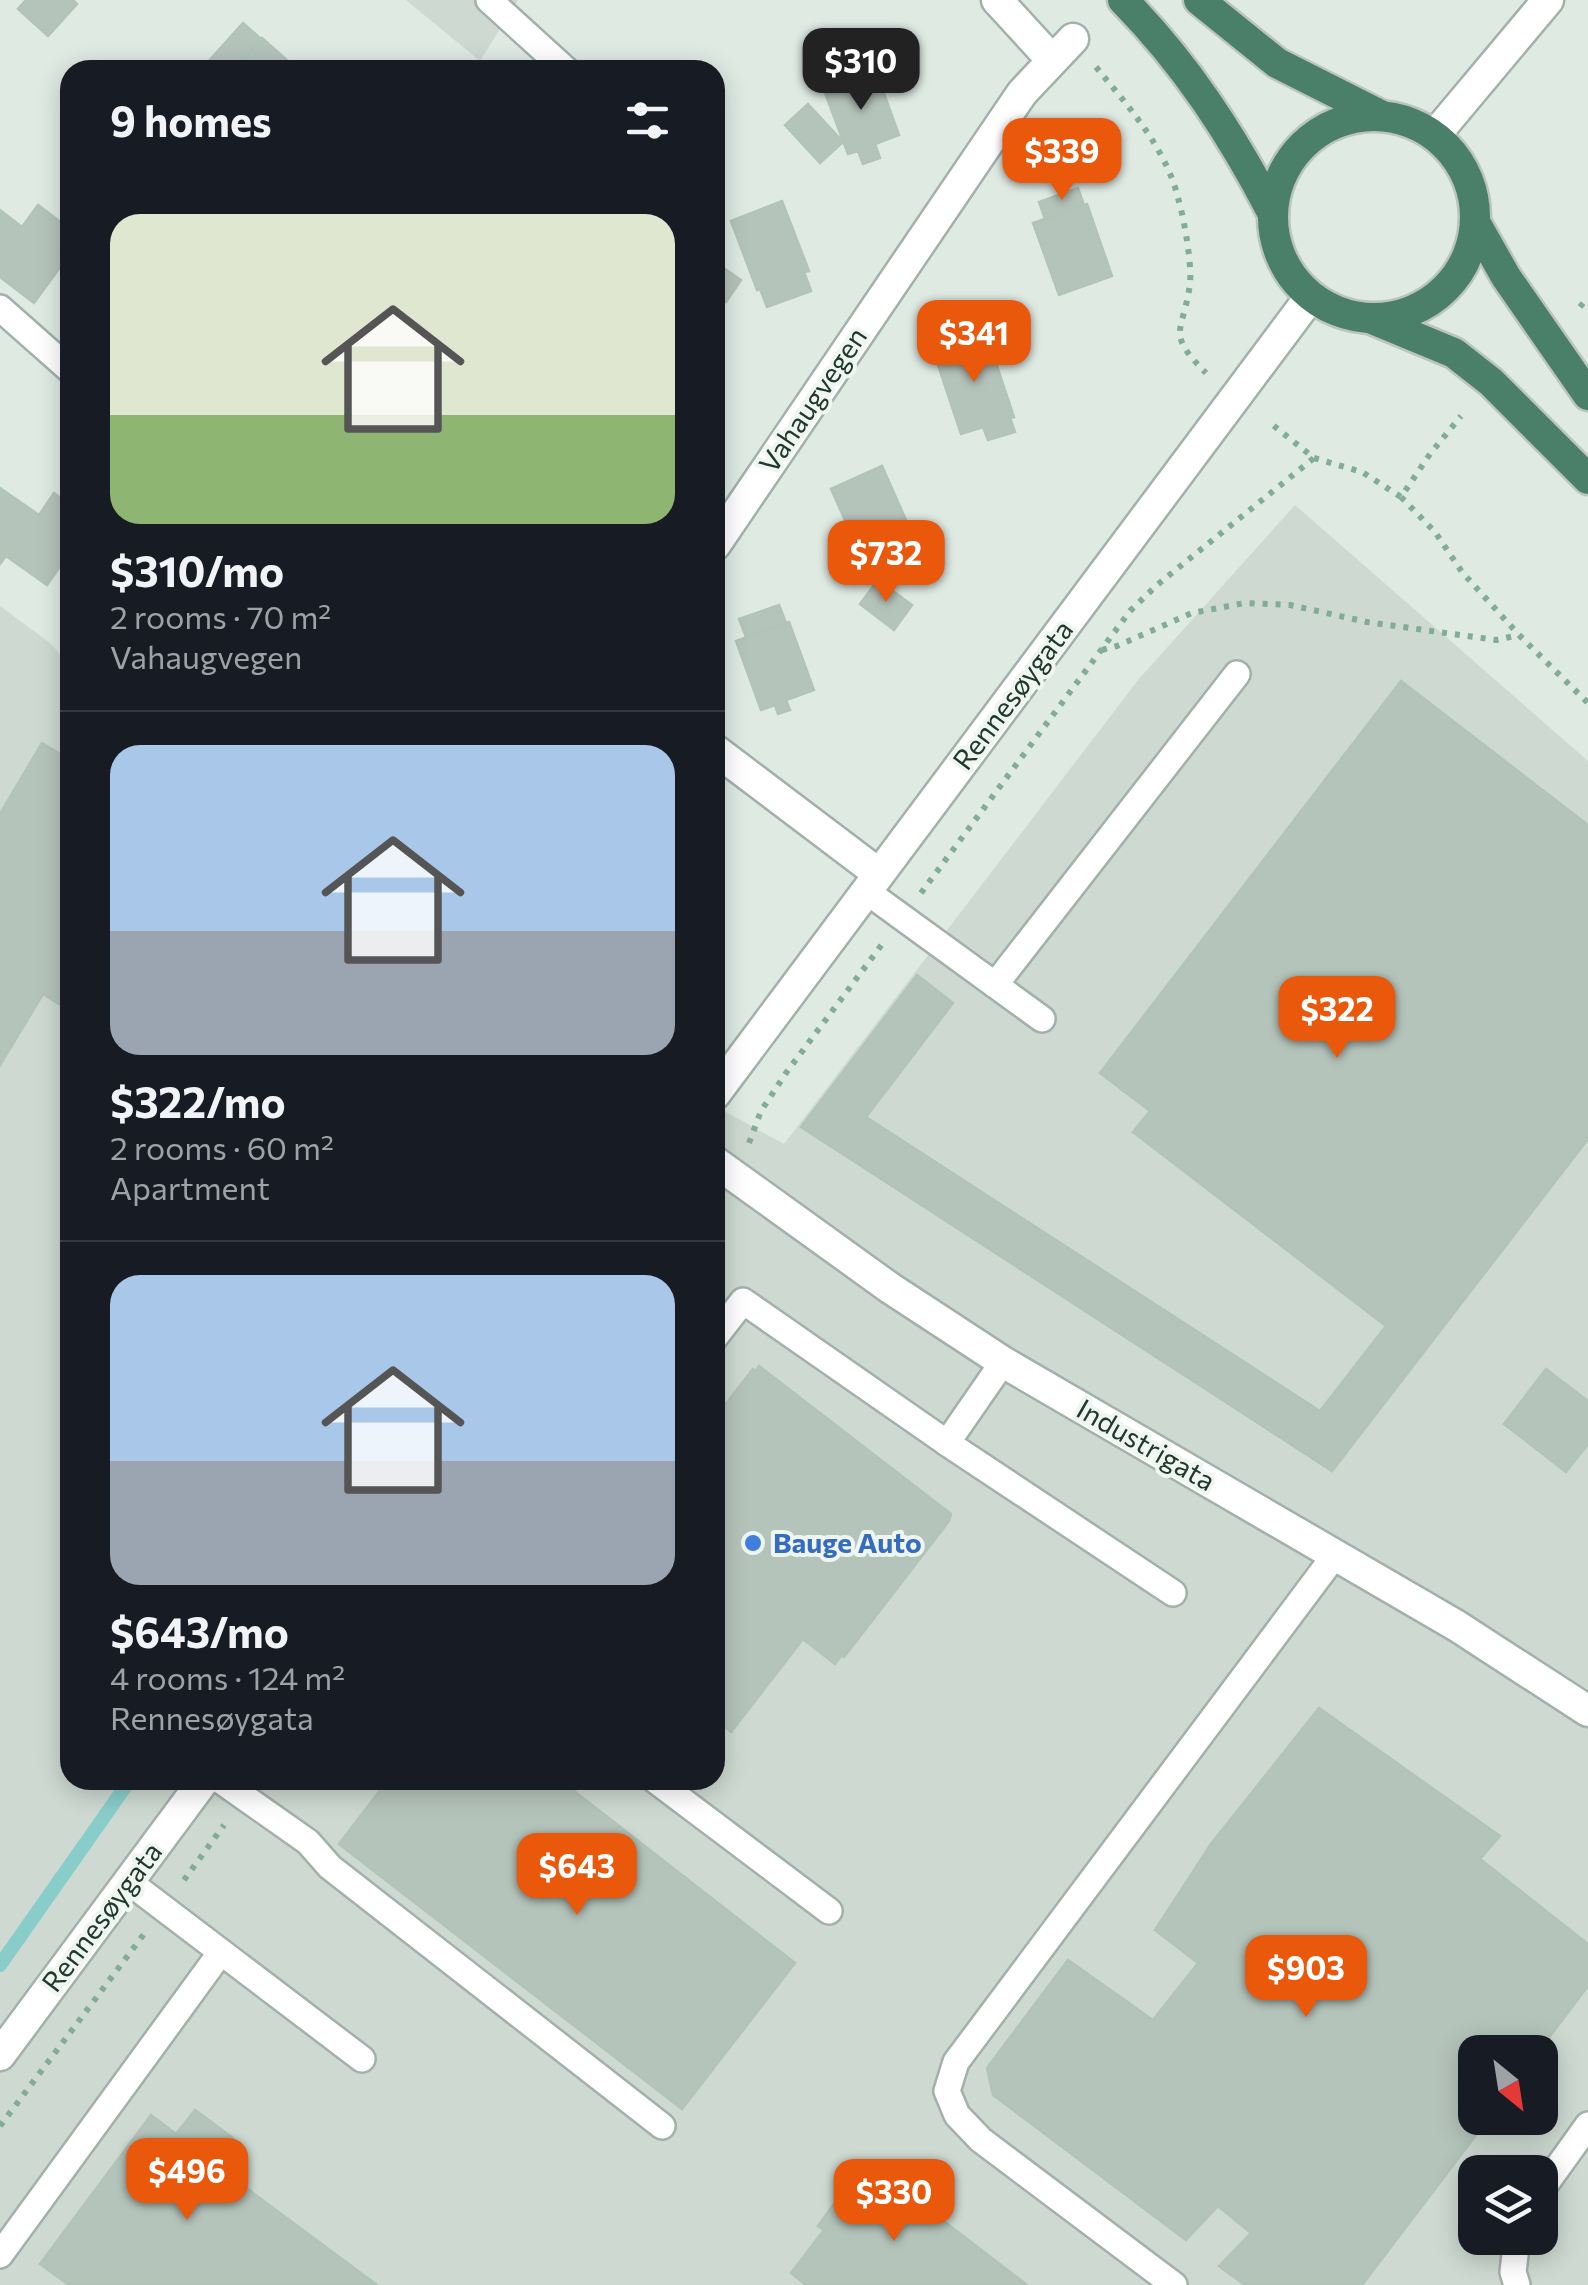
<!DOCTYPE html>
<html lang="en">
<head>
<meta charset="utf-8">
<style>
  :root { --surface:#171b24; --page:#20242c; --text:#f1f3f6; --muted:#9ea1a6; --line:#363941; --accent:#ea580c }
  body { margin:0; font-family:Commissioner,sans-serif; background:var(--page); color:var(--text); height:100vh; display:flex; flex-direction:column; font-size:38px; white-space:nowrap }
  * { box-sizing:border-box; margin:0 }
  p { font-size:32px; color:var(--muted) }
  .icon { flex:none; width:55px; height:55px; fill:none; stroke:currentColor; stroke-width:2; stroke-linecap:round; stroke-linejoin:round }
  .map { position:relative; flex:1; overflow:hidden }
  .panel { position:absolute; left:60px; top:60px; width:665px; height:1730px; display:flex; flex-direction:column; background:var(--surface); border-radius:30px; box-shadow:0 5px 25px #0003 }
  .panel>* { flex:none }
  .needle { width:65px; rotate:150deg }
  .fabs { position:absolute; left:1458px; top:2035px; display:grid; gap:20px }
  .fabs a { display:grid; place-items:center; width:100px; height:100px; border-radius:20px; background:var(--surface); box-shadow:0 5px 25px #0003; font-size:50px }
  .price { position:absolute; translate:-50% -85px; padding:0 22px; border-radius:20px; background:var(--accent); color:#fff; font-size:32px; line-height:65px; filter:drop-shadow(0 2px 5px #0008) }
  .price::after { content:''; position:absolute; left:50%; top:60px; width:30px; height:22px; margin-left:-15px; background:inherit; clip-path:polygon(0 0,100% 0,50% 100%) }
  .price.current { background:#222; color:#fff }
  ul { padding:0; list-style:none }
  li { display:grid; align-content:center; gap:20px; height:530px; padding:0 50px }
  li+li { border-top:2px solid var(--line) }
  li span { display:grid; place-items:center; height:310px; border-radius:30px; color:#555 }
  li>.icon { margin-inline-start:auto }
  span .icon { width:180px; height:180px; fill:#fffc; stroke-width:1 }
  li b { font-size:42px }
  h2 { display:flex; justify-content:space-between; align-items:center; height:120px; padding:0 50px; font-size:42px }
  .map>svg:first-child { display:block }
  .built { fill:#cdd9d1; fill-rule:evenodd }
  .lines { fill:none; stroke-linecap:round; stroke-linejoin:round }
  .stream { stroke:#89cdca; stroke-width:14 }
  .building { fill:#b5c4bb; stroke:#b2c3b8; stroke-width:2.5 }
  .service-casing { stroke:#a2b1a9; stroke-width:30 }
  .minor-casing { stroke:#a2b1a9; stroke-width:35 }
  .tertiary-casing { stroke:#a2b1a9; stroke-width:35 }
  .trunk-casing { stroke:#bcc4c0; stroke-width:35 }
  .path { stroke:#81ac96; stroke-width:6; stroke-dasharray:5 8; stroke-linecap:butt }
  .service { stroke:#fff; stroke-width:25 }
  .minor { stroke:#fff; stroke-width:30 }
  .tertiary { stroke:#fff; stroke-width:30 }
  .trunk { stroke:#4a8069; stroke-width:30 }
  .shop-dot { fill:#3f7fe0; stroke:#eff6f1; stroke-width:4 }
  .labels { text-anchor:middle; stroke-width:8; stroke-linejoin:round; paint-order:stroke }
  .street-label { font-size:28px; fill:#21392d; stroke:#eff6f1 }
  .shop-label { font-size:28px; font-weight:bold; fill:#366cbe; stroke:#eff6f1; text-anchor:start }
</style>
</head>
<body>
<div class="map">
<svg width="1588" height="2285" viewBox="0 0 1588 2285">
  <rect width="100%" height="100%" fill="#dfeae3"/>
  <g class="built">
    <path d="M406 0H518L480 61Z"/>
    <path d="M1295 505 1588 761V2285H0V606L50 643 70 665V1780H715V1106L784 1144 1138 680ZM1475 2052H1540V2118H1475ZM1475 2172H1540V2238H1475Z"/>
  </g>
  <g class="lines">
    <path class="stream" d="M0 1965 130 1780"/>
  </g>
  <g class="building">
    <path d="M26 0H73L77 4 48 36 18 9Z"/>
    <path d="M243 23 261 39 233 70H217L208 62Z"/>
    <path d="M262 38 298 70H233Z"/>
    <path d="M874 66 899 135 875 144 880 158 863 164 858 151 848 154 822 85Z"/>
    <path d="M808 104 843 142 820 163 785 125Z"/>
    <path d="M1078 188 1084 205 1045 219 1039 202Z"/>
    <path d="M782 201 809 271 804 272 811 291 767 307 760 289 757 290 731 221Z"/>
    <path d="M1087 204 1112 276 1059 295 1033 223Z"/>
    <path d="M38 205 70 229V242L60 255 66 259 34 303 0 277V210L22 227Z"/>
    <path d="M715 262 741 280 726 302 715 295Z"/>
    <path d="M982 330 988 349 991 348 1014 417 1010 418 1015 432 988 440 983 427 961 434 931 344Z"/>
    <path d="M882 466 918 547 867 569 831 489Z"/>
    <path d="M0 488 39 515 54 493 70 505V552L47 585 6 556 0 564Z"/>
    <path d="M878 580 912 605 894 630 860 604Z"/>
    <path d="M779 605 786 623 746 637 739 619Z"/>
    <path d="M789 622 814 690 786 700 790 710 778 714 775 705 761 710 736 641Z"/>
    <path d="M1401 681 1588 825V1139L1332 1471 801 1127 917 975 953 1003 866 1117 1320 1411 1386 1326 1133 1132 1150 1111 1100 1073Z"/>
    <path d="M42 743 70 760V1011L43 994 0 1065V814Z"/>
    <path d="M759 1366 951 1514 949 1521 844 1657 842 1655 835 1664 803 1639 731 1732 715 1719V1418L753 1369 756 1371Z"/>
    <path d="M1546 1369 1588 1401V1444L1566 1472 1504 1424Z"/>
    <path d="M1319 1708 1500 1836 1480 1859 1588 1944V1986L1538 2052H1475V2118H1489L1362 2285H1245L1219 2266 1251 2233 1218 2206 1186 2240 993 2095 987 2068 1068 1960 1153 2020 1198 1963 1155 1930 1211 1844Z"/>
    <path d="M388 1780H560L795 1963 682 2109 339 1844Z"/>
    <path d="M195 2110 233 2138 214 2164 377 2285H69L40 2264 151 2115 176 2134Z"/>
    <path d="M872 2166 1027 2285H806L791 2273 824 2230 818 2226 839 2197 845 2202Z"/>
  </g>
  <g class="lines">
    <defs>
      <g id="service">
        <path d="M489 0 566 70"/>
        <path d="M0 308 70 370"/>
        <path d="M866 891 1042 1019"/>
        <path d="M995 985 1237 674"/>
        <path d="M715 1337 743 1301 947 1443 1173 1593"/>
        <path d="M947 1443 1003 1362"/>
        <path d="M220 1780 308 1842 330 1867 662 2126"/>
        <path d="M655 1780 829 1911"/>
        <path d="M129 1882 362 2059"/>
        <path d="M1540 2192 1588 2125"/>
        <path d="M0 2255 221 1952"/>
        <path d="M1174 2285 981 2140 957 2115 947 2091 956 2062 1335 1555"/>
        <path d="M1517 2285 1513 2272 1517 2238"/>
      </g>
      <g id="minor">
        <path d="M997 0 1052 60"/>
        <path d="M715 545 1022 93 1073 39"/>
        <path d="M715 750 879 874"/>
      </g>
      <g id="tertiary">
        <path d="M1435 135 1548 0"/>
        <path d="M715 1094 1311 296"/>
        <path d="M715 1162 890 1288 1003 1362 1457 1626 1588 1711"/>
        <path d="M0 2055 204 1780"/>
      </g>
      <g id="trunk">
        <path d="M1123 0C1186 64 1232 135 1273 214"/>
        <path d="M1199 0 1277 63 1382 116"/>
        <circle cx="1374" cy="217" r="101"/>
        <path d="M1475 222 1506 277 1588 395"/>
        <path d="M1372 319 1454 353 1491 382 1588 479"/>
      </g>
    </defs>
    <use href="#service" class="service-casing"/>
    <use href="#minor" class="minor-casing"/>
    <use href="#tertiary" class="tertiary-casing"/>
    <use href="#trunk" class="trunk-casing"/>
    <g class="path">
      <path d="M1096 67C1128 106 1166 148 1178 198 1184 218 1192 264 1190 283 1184 333 1164 331 1206 373"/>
      <path d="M1580 307 1588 297"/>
      <path d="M1314 458 1362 472 1401 497 1430 454 1461 416"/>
      <path d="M1401 497 1435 532 1462 572 1519 635 1588 703"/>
      <path d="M1102 650 1117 646 1192 613 1245 603 1290 605 1367 622 1496 640 1519 635"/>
      <path d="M921 893 1130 611 1157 585 1314 458 1269 422"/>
      <path d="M749 1143 761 1111 786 1073 883 943"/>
      <path d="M184 1880 224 1825"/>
      <path d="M0 2126 144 1934"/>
    </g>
    <use href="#service" class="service"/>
    <use href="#minor" class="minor"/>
    <use href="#tertiary" class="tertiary"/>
    <use href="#trunk" class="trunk"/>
  </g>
  <circle class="shop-dot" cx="753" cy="1543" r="10"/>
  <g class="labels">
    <g class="street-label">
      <text transform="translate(813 400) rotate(-56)" y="10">Vahaugvegen</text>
      <text transform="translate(1013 695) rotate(-53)" y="10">Rennesøygata</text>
      <text transform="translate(1146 1445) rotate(30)" y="10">Industrigata</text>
      <text transform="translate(102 1917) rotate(-53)" y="10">Rennesøygata</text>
    </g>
    <g class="shop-label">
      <text x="773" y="1553">Bauge Auto</text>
    </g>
  </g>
</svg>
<div class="fabs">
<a><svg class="needle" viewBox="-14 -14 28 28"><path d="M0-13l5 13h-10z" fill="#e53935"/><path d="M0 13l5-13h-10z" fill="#9ea1a6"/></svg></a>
<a><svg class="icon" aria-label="layers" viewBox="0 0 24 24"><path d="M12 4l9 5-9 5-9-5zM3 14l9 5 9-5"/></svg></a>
</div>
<b class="price current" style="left:861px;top:113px">$310</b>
<b class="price" style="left:1062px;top:203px">$339</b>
<b class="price" style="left:974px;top:385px">$341</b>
<b class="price" style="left:886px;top:605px">$732</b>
<b class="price" style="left:1337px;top:1061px">$322</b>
<b class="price" style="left:577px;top:1918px">$643</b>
<b class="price" style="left:1306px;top:2020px">$903</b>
<b class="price" style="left:187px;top:2223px">$496</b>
<b class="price" style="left:894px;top:2244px">$330</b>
<section class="panel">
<h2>9 homes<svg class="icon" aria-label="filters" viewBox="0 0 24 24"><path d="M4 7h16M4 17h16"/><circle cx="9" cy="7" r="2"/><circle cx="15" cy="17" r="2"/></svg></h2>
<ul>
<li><span style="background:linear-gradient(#dfe7d0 65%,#8fb573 0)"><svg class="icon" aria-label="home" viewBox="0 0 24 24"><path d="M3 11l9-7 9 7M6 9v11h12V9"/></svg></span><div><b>$310/mo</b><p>2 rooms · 70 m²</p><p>Vahaugvegen</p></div></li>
<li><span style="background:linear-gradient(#a9c7e8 60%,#9aa5b1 0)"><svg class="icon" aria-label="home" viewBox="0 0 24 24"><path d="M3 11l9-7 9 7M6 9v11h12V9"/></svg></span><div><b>$322/mo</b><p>2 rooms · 60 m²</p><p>Apartment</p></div></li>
<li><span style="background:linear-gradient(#a9c7e8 60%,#9aa5b1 0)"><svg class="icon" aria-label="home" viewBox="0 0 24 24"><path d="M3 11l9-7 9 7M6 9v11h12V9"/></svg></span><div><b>$643/mo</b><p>4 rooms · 124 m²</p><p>Rennesøygata</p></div></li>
</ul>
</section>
</div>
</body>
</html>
